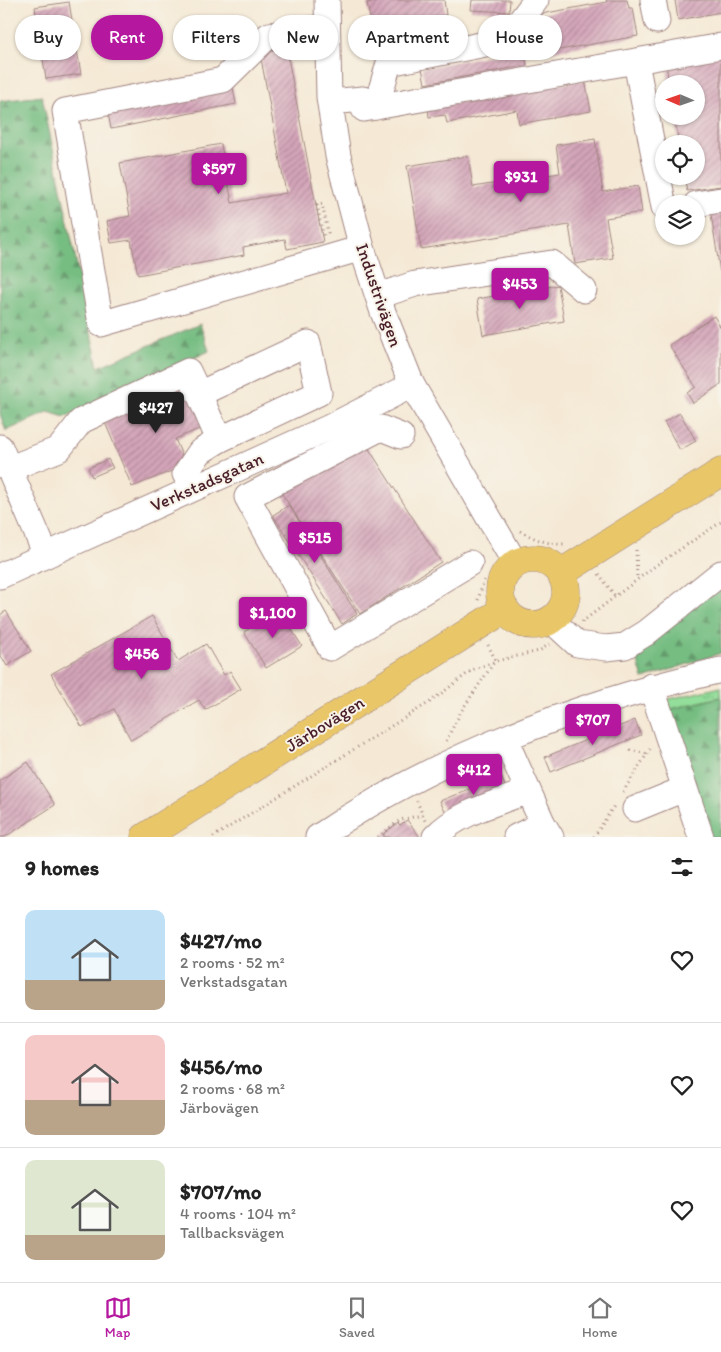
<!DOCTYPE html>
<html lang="en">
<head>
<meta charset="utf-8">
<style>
  :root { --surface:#fff; --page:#f2f2f2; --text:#222; --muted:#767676; --line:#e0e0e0; --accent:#b5179e }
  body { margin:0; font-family:Itim,sans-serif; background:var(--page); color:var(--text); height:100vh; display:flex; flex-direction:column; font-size:19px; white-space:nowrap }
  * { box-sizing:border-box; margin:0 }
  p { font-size:16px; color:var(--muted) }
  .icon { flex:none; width:28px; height:28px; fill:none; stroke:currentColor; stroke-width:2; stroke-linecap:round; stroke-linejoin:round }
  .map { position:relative; height:837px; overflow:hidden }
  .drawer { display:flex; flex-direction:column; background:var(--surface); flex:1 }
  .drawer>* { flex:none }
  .top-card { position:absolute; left:15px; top:15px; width:691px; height:45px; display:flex; gap:10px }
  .needle { width:32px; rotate:272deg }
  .controls { position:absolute; left:655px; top:75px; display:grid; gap:10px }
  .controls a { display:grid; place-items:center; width:50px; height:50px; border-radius:50%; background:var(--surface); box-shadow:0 1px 4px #0004; font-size:25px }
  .price { position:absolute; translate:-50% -42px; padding:0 11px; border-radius:5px; background:var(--accent); color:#fff; font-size:16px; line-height:32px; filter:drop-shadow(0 1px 2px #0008) }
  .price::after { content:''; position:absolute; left:50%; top:30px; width:15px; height:11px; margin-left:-8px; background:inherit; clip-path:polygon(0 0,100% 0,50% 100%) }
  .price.active { background:#222; color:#fff }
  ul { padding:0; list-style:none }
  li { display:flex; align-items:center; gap:15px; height:125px; padding:0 25px }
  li+li { border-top:1px solid var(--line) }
  li span { display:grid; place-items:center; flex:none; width:140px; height:100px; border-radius:10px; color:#555 }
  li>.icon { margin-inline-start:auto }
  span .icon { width:60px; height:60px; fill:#fffc; stroke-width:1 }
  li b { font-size:21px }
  h2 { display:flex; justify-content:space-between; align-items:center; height:60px; padding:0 25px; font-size:21px }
  .pill { padding:0 18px; border-radius:22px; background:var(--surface); box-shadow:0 1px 4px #0004; font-size:18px; line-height:45px }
  .pill.active { background:var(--accent); color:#fff }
  .tabs { display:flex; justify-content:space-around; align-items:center; height:70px; border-top:1px solid var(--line); background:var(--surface); font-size:14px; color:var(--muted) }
  .tabs a { display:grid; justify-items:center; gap:2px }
  .tabs .active { color:var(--accent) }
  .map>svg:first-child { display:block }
  .grass { fill:url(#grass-tufts); stroke:#6e7e62 }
  .forest { fill:url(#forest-firs); stroke:#606e56 }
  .building { fill:url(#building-hatch) }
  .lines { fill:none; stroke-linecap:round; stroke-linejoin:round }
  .minor-casing { stroke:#a08480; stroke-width:27 }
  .major-casing { stroke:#a08480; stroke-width:29 }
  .path { stroke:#a08480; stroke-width:3; stroke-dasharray:1 4; stroke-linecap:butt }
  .minor { stroke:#fff; stroke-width:25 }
  .major { stroke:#e9c769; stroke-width:28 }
  .labels { text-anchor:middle; stroke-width:4; stroke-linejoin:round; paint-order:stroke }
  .street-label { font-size:18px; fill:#4a1f2b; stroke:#f7f3e8 }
</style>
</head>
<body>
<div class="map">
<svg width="721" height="837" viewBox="0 0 721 837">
  <defs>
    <pattern id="grass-tufts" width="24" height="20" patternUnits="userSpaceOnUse" patternTransform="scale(1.25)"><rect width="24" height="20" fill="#93de9a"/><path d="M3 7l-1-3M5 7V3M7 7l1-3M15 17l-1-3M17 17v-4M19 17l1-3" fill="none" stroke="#80be85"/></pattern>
    <pattern id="forest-firs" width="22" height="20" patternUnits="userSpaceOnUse" patternTransform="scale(1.25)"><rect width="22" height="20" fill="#76bd82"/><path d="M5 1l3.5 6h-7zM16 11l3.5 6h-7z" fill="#63996b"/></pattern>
    <pattern id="building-hatch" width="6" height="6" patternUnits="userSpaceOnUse" patternTransform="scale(1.25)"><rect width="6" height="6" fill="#d4a5b9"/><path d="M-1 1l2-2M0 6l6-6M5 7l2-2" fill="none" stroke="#ae8697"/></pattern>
  </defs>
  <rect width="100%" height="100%" fill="#f7f3e8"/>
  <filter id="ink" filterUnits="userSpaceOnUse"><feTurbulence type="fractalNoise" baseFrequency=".02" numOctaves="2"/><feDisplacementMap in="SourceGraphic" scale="10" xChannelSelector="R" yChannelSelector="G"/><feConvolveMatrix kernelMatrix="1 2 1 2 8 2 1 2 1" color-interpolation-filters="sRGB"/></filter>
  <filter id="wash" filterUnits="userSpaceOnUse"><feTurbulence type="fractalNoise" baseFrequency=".0096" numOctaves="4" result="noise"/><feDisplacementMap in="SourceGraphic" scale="20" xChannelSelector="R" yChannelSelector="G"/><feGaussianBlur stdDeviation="1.12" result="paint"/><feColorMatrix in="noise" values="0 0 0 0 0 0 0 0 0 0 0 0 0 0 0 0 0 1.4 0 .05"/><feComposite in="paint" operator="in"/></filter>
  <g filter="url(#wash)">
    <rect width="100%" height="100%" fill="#f5e9d5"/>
    <path class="grass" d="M721 687V697L659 712 656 702Z"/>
    <g class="forest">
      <path d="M42 96 98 367 200 324 209 351 65 417 48 412 6 431 0 414V101Z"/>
      <path d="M721 581V653L643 679 636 655Z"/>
      <path d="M721 697V837H701L659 712Z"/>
    </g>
    <g id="blocks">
      <g class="building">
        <path d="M385 0H444L446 15 372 28 367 3Z"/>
        <path d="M472 0H510L509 12 471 10Z"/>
        <path d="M606 0H627L629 8H633L638 36 548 52 541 14 607 2Z"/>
        <path d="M675 0H721V12L678 20Z"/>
        <path d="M69 2 81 74 46 79 35 7Z"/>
        <path d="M286 47 323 242 287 249 285 239 243 247 244 255 138 275 131 240 111 243 107 221 130 216 120 163 221 144 232 203 286 193 260 53Z"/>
        <path d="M524 49 527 65 425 84 422 68Z"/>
        <path d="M721 55V186L687 191 684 176H696V144H679L674 116H696V84H669L666 64Z"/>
        <path d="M585 80 591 111 519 124 517 110 447 123 445 115 429 117 428 108Z"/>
        <path d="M232 82 236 104 111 129 107 107Z"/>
        <path d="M595 139 603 192 638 186 642 212 606 218 613 258 575 264 569 225 421 249 407 166 468 156 473 187 560 173 556 145Z"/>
        <path d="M721 212V272H720L711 214Z"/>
        <path d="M558 285 564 321 483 335 477 299Z"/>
        <path d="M714 316 721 328V384L693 403 687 393 696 387 669 345Z"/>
        <path d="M191 383 209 425 175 439 186 465 132 487 104 420Z"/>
        <path d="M680 413 696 441 680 450 664 422Z"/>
        <path d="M364 441 441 562 360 614 279 489Z"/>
        <path d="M108 459 113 468 92 477 88 468Z"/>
        <path d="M289 505 357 614 342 624 273 515Z"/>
        <path d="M279 610 302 646 266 668 244 632Z"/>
        <path d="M6 611 31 651 7 666 0 654V615Z"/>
        <path d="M152 616 178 661 206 644 224 675 230 671 241 689 205 710 199 700 131 740 114 709 82 727 51 674Z"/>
        <path d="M635 720 641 735 551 772 545 757Z"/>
        <path d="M28 762 55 805 5 837H0V780Z"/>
        <path d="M501 776 507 791 447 816 440 801Z"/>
        <path d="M407 820 420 837H384V833L398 823 400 825Z"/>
      </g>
    </g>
  </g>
  <g filter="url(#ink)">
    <use href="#blocks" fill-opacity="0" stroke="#a08480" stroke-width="1"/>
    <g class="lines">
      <defs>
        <g id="minor">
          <path d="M327 0 329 97 338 156 362 248 383 312 412 385 515 563"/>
          <path d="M653 0 657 21"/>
          <path d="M326 27 269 35 223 80 65 111 101 324 362 248"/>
          <path d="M636 62 664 207"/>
          <path d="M330 102 363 99 364 109 721 46"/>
          <path d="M376 107 389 63 506 40 536 0"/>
          <path d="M696 204 721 200"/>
          <path d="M378 296 415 284 552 263 584 290"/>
          <path d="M199 394 219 440"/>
          <path d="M401 436 381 428 247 497 330 648 470 563"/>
          <path d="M0 447 46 555"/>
          <path d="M8 469 59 449 81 421 188 371 199 394 308 343 319 393 219 440 200 452 185 474 192 488"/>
          <path d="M0 576 330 427 412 385"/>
          <path d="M551 620 577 644 606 648 625 646 646 633 721 573"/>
          <path d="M651 686 701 837"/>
          <path d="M505 739 543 824 551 837"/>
          <path d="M635 809 684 789"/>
          <path d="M318 837C439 755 580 703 721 670"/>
          <path d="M435 837C458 812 498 803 528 791"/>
          <path d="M516 837 543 824"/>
        </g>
        <g id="major">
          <circle cx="533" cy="592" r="33"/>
          <path d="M561 573 721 472"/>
          <path d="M145 837 505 609"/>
        </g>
      </defs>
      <use href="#minor" class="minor-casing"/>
      <use href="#major" class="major-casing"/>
      <g class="path">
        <path d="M316 205 322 204 329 237"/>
        <path d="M317 205 324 239"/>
        <path d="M520 531C535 539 548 545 566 544"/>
        <path d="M636 550 637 579"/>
        <path d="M599 574 615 596"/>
        <path d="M478 600 485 577"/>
        <path d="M582 622 655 566 721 522"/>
        <path d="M488 645 496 661"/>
        <path d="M446 741 462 710 495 661"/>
        <path d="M630 750 647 754"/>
        <path d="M623 792 650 749"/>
        <path d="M417 801 425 821"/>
        <path d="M213 837 430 702 472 670 496 661 539 651 550 644"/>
        <path d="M378 837 400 820 422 815"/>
        <path d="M594 837 614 806"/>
      </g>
      <use href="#minor" class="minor"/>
      <use href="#major" class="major"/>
    </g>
  </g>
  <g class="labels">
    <g class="street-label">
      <text transform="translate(379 295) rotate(71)" y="6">Industrivägen</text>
      <text transform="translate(207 482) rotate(-24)" y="6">Verkstadsgatan</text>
      <text transform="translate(325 724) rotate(-32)" y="6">Järbovägen</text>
    </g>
  </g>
</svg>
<div class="controls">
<a><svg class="needle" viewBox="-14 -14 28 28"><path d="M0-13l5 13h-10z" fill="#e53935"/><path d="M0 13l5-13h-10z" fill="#767676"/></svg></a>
<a><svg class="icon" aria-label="locate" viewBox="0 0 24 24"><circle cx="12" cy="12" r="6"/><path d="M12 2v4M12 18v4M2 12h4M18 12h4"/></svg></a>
<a><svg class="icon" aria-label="layers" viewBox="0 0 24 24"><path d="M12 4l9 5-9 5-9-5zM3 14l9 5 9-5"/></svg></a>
</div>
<b class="price" style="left:219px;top:195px">$597</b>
<b class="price" style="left:521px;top:203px">$931</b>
<b class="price" style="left:520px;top:310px">$453</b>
<b class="price active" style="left:156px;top:434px">$427</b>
<b class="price" style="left:315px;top:564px">$515</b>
<b class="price" style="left:273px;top:639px">$1,100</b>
<b class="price" style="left:142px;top:680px">$456</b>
<b class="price" style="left:593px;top:746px">$707</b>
<b class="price" style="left:474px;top:796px">$412</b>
<div class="top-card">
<a class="pill">Buy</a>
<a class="pill active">Rent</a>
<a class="pill">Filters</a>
<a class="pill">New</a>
<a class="pill">Apartment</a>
<a class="pill">House</a>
</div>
</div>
<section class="drawer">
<h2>9 homes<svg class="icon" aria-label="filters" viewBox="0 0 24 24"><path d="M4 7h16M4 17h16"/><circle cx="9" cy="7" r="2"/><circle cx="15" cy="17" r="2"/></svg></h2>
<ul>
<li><span style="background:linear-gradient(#bfe0f5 70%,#b9a48a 0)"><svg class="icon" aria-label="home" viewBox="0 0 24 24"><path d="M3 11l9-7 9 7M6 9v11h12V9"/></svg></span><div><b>$427/mo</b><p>2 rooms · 52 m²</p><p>Verkstadsgatan</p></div><svg class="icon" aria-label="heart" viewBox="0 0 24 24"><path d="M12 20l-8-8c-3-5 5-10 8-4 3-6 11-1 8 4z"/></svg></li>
<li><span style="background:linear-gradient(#f6c9c9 65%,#b9a48a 0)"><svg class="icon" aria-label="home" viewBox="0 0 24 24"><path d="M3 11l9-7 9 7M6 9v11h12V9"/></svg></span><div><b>$456/mo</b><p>2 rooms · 68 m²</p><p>Järbovägen</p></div><svg class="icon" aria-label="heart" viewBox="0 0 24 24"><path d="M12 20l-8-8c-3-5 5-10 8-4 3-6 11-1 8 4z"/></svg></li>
<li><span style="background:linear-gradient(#dfe7d0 75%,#b9a48a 0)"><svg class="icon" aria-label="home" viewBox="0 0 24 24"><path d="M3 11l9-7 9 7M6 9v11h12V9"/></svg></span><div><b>$707/mo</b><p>4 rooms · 104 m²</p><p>Tallbacksvägen</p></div><svg class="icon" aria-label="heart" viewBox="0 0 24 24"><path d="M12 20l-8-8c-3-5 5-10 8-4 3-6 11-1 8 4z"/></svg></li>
</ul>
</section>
<nav class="tabs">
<a class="active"><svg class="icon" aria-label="map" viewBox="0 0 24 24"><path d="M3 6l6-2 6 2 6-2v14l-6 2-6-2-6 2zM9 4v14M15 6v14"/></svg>Map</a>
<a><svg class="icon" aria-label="saved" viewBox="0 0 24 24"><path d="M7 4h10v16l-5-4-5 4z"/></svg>Saved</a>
<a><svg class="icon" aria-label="home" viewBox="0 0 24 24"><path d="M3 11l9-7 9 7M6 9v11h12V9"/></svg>Home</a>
</nav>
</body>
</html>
